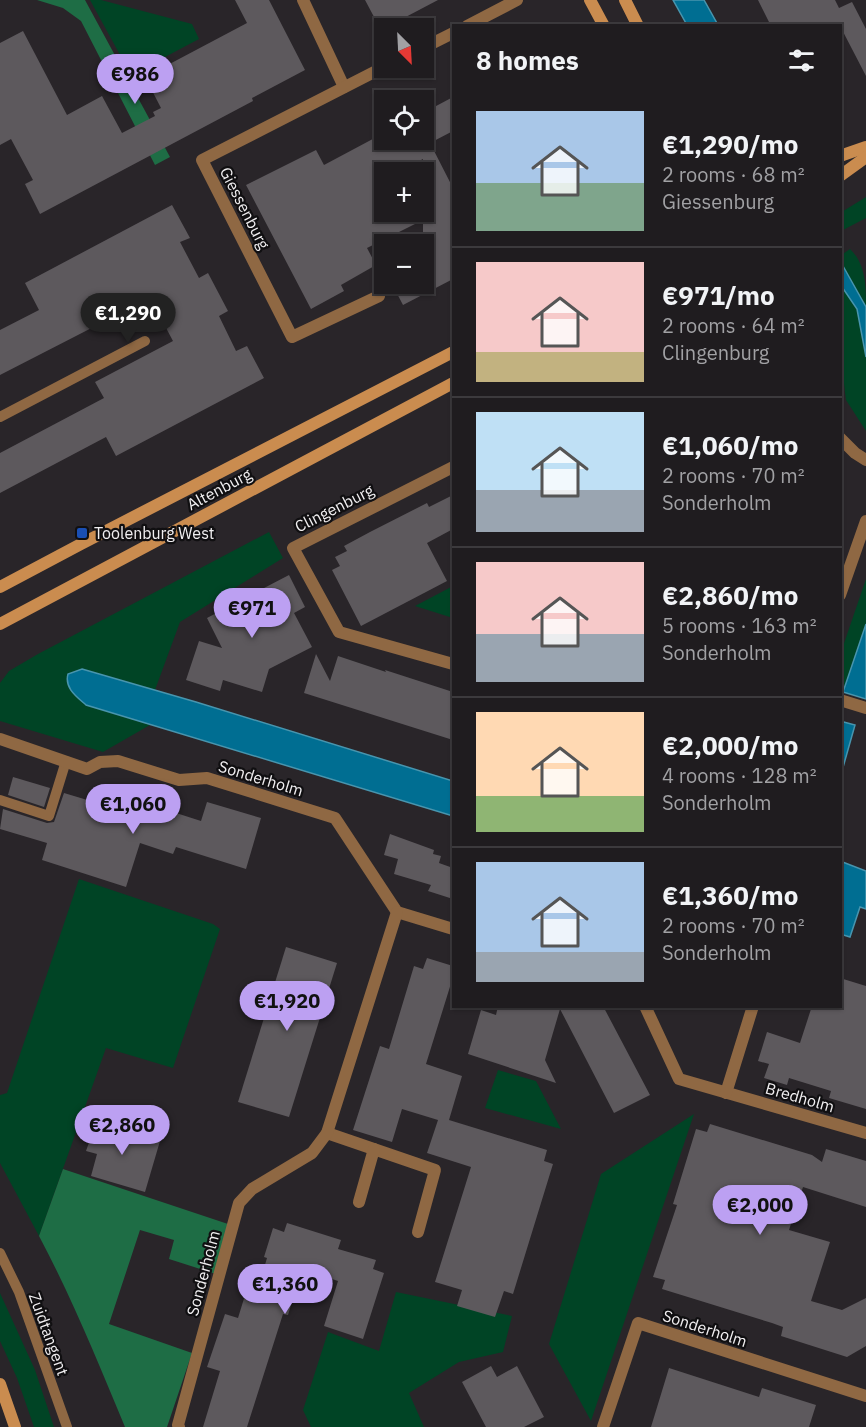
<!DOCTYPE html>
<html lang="en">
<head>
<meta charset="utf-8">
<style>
  :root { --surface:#1f1c1f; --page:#272528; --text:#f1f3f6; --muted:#a1a1a4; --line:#3c3a3d; --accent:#bca0f2 }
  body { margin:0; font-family:"IBM Plex Sans",sans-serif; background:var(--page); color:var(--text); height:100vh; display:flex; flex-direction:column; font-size:22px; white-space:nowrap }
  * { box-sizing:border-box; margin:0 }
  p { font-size:20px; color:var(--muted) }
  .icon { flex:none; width:33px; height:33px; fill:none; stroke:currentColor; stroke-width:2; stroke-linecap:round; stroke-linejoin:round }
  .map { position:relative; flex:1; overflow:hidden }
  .side { position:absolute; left:452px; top:24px; width:390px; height:984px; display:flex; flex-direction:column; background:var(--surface); border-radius:0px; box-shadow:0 2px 4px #0004,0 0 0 2px var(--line) }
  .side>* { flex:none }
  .needle { width:39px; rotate:156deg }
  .fabs { position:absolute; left:374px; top:18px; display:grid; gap:12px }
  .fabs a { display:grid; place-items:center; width:60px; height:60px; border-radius:0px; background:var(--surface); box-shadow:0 2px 4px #0004,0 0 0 2px var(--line); font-size:30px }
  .price { position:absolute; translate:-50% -51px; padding:0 14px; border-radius:21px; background:var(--accent); color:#111; font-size:20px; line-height:39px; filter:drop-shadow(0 2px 3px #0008) }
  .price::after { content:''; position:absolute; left:50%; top:36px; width:18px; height:14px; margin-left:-9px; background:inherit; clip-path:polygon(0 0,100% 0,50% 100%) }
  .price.selected { background:#222; color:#fff }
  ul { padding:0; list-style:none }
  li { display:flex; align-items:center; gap:18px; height:150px; padding:0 24px }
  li+li { border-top:2px solid var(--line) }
  li span { display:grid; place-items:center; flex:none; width:168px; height:120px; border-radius:0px; color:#555 }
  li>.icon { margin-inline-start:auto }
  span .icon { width:72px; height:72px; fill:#fffc; stroke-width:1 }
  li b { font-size:26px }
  h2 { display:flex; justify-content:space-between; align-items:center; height:72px; padding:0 24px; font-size:26px }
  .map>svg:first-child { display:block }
  .green { fill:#004425 }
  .forest { fill:#1e6d45 }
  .water { fill:#006e92; stroke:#4895ae; stroke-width:1.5 }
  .building { fill:#5d595d; fill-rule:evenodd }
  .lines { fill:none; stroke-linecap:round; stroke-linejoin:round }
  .lane { stroke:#8f6843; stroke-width:10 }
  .street { stroke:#8f6843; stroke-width:12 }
  .secondary { stroke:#ca8c4f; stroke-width:12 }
  .transit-dot { fill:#1a4fb4; stroke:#100f11; stroke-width:2 }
  .labels { text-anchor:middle; stroke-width:4.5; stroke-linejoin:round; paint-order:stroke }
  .street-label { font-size:16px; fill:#f1eff1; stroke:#100f11 }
  .poi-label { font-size:16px; fill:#f1eff1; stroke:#100f11; text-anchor:start }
</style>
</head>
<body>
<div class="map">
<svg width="866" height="1427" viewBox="0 0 866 1427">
  <rect width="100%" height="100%" fill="#292529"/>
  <g class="green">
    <path d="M90 0H101L192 24 199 39 131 75Z"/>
    <path d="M866 197V218L843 230 840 225V213Z"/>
    <path d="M850 249C866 264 866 287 866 310L840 269V256Z"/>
    <path d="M840 284 857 309 866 357V431L846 400 841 359Z"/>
    <path d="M269 532 283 558 180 622 155 690 82 669 86 705 150 725 103 752 0 721V683L9 671 38 654Z"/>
    <path d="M866 579V624L843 692 840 691V655Z"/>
    <path d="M453 586V618L415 606Z"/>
    <path d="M79 879 213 924 220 929 173 1068 106 1048 39 1236 0 1163V1095L7 1093Z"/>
    <path d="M498 1070 536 1081 561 1129 485 1108Z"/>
    <path d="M694 1114 591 1421 549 1344 601 1174Z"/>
    <path d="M396 1292 512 1316 503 1352 459 1362 409 1393 424 1427H311L303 1410 328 1332 379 1351Z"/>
    <path d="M0 1293 35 1370 54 1427H34L17 1378 0 1341Z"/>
  </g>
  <g class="forest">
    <path d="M37 0H85L170 157 155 165 81 21 63 8Z"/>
    <path d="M63 1169 234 1226 219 1275 169 1259 174 1240 140 1230 109 1324 192 1353 167 1427H125C98 1362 72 1298 39 1236Z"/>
  </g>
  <g class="water">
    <path d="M673 0H704L718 25H687Z"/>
    <path d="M843 266 866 307V357L857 309 840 284V269Z"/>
    <path d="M866 624V699L843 692Z"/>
    <path d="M82 669 196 702 453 781V816L86 705C77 697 64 688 68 674Z"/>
    <path d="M840 721 855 725 840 778Z"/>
    <path d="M840 861 866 871V909L860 907 850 937 840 934Z"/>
  </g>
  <g class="building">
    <path d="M235 0H269L305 70 252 98 253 101 40 214 25 184 33 180 11 139 0 145V43L23 31 67 115 102 96 122 133 155 116 153 112 161 108 145 77 247 23Z"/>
    <path d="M365 0H438L381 30Z"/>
    <path d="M758 0H835L839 8 852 2 866 29V76L838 22 831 26H771Z"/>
    <path d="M453 97V131L430 143 453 188V279L403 305 392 284H423V220L367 248 376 265 341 285 344 291 311 309 246 185 316 150 324 165 384 133V140H423V113ZM423 159V212H384V199L376 184 384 179V172H397Z"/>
    <path d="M172 205 190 238 180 242 199 278 208 273 228 311 219 316 236 351 247 346 264 378 116 456 106 437 0 493V453L104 398 95 382 173 341 150 298 0 375V330L39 310 25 283Z"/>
    <path d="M453 495V529L427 543 447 581 361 626 332 570 340 566 335 557 347 551 344 546 370 532 427 503 429 507Z"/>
    <path d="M289 575 305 607 294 613 312 647 269 669 262 692 223 680 220 691 186 680 199 641 222 648 207 618Z"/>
    <path d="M316 654 330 681 338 656 386 672 385 670 453 692V740L304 693Z"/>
    <path d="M13 777 50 788 44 807 8 795Z"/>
    <path d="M64 793 104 805 106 801 117 804 120 795 201 821 207 802 261 818 246 869 176 847 173 854 140 843 126 887 42 860 47 843 0 829 3 809 47 823 54 822Z"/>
    <path d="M390 834 434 850 433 854 441 856 439 863 453 868V899L428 891 431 885 394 874 398 859 384 855Z"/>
    <path d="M286 947 337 963 289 1117 238 1102Z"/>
    <path d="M427 958 453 966V977L426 1064 462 1076 449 1120 547 1150 544 1161 553 1164 513 1294 504 1291 495 1317 457 1306 462 1290 435 1282 471 1167 427 1153 438 1120 402 1109 392 1142 353 1130 380 1046 389 1049 414 966 423 969Z"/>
    <path d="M840 978 866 986V1109L829 1098 831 1091 789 1078 787 1085 764 1078 769 1064 758 1061 767 1032 800 1043 812 1006H840Z"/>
    <path d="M498 1006H603L650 1095 614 1113 560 1009 545 1060 556 1083 468 1054 481 1010 496 1015Z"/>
    <path d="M96 1122 160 1141 145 1192 91 1176 97 1154 86 1151Z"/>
    <path d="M710 1124 812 1155 822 1162 826 1149 866 1161V1207L803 1187 789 1230 830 1242 811 1301 842 1310 866 1298V1346L847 1357 781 1336 783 1327 772 1323 662 1289 665 1280 653 1277 677 1205 673 1204 696 1129 707 1132Z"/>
    <path d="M287 1223 341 1240 338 1249 376 1260 373 1269 384 1273 363 1339 324 1326 338 1281 302 1269 288 1315 283 1314 247 1427H203L220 1371 207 1367 225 1314 238 1318 246 1292 256 1295 267 1258 264 1257 273 1228 284 1232Z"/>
    <path d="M491 1366 497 1377 517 1366 544 1417 524 1427H486L462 1382Z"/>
    <path d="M669 1368 759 1397 762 1388 816 1405 809 1427H651Z"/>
  </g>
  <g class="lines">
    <g class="lane">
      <path d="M0 417 145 341"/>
      <path d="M0 800 49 816 66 761"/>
      <path d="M0 1253 19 1292 67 1427"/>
    </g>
    <g class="street">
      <path d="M303 0 344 87"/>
      <path d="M467 26 517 0"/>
      <path d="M423 48 453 33"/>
      <path d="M379 296 292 337 202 160 384 67"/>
      <path d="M840 438 855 453 866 460"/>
      <path d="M453 467 293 548 339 632 453 664"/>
      <path d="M840 595 866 521"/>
      <path d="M840 700 866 708"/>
      <path d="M0 739 87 769 100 762 118 761 179 780 207 778 335 818 397 912 453 929"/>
      <path d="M645 1006 679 1079 866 1133"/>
      <path d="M726 1093 753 1006"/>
      <path d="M327 1133 435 1170 418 1232"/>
      <path d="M359 1202 374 1149"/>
      <path d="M179 1427 178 1425 239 1203 252 1189 312 1153 327 1133 397 912"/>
      <path d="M603 1427 638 1323 866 1396"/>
    </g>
    <g class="secondary">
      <path d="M590 0 604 26"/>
      <path d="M625 0 638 26"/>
      <path d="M840 156 866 147"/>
      <path d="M840 176 866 157"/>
      <path d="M0 587 81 544 453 352"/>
      <path d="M0 624 453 383"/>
      <path d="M0 1384 15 1427"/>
    </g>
  </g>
  <rect class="transit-dot" x="76" y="527" width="12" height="12" rx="3"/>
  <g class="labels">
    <g class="street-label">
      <text transform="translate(245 208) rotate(63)" y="6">Giessenburg</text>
      <text transform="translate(219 489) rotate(-28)" y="6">Altenburg</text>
      <text transform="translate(334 508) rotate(-27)" y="6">Clingenburg</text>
      <text transform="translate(261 778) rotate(17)" y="6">Sonderholm</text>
      <text transform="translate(800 1097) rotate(16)" y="6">Bredholm</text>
      <text transform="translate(203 1273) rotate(-75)" y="6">Sonderholm</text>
      <text transform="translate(705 1328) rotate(18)" y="6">Sonderholm</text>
      <text transform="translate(49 1334) rotate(70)" y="6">Zuidtangent</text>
    </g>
    <g class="poi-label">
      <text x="94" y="539">Toolenburg West</text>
    </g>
  </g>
</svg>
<div class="fabs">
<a><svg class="needle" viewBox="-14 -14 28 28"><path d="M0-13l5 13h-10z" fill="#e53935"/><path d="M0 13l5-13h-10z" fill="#a1a1a4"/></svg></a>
<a><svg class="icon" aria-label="locate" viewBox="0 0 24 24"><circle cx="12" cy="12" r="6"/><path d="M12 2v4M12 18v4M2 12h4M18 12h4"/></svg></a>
<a>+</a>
<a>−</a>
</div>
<b class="price" style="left:135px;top:105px">€986</b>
<b class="price selected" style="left:128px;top:344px">€1,290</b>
<b class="price" style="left:252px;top:639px">€971</b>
<b class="price" style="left:133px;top:835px">€1,060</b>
<b class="price" style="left:287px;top:1032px">€1,920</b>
<b class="price" style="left:122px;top:1156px">€2,860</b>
<b class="price" style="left:760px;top:1236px">€2,000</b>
<b class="price" style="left:285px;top:1315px">€1,360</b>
<section class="side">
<h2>8 homes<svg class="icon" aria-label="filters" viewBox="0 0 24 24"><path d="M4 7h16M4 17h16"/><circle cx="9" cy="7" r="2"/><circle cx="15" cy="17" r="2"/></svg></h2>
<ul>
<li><span style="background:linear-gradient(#a9c7e8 60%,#7fa58c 0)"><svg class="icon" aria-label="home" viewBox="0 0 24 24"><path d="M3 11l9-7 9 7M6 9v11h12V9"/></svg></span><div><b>€1,290/mo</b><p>2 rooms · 68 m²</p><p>Giessenburg</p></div></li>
<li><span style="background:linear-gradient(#f6c9c9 75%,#c2b280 0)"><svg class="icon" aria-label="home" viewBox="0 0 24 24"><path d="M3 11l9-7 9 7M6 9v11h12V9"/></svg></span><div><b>€971/mo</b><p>2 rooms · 64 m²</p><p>Clingenburg</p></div></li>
<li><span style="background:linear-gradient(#bfe0f5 65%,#9aa5b1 0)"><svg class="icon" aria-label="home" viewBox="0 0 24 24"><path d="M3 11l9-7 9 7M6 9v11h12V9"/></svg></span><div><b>€1,060/mo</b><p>2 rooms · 70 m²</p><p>Sonderholm</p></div></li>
<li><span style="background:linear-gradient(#f6c9c9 60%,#9aa5b1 0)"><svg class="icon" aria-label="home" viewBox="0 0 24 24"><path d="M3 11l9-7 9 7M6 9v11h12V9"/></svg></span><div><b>€2,860/mo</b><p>5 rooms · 163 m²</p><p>Sonderholm</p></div></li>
<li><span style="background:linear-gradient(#ffd9b3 70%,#8fb573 0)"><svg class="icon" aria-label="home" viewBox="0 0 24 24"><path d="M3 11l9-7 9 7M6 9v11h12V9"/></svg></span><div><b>€2,000/mo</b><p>4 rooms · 128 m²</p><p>Sonderholm</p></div></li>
<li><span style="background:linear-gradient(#a9c7e8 75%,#9aa5b1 0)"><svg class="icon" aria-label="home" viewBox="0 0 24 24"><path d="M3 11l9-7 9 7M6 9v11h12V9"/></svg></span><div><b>€1,360/mo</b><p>2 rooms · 70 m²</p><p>Sonderholm</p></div></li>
</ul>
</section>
</div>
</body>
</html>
